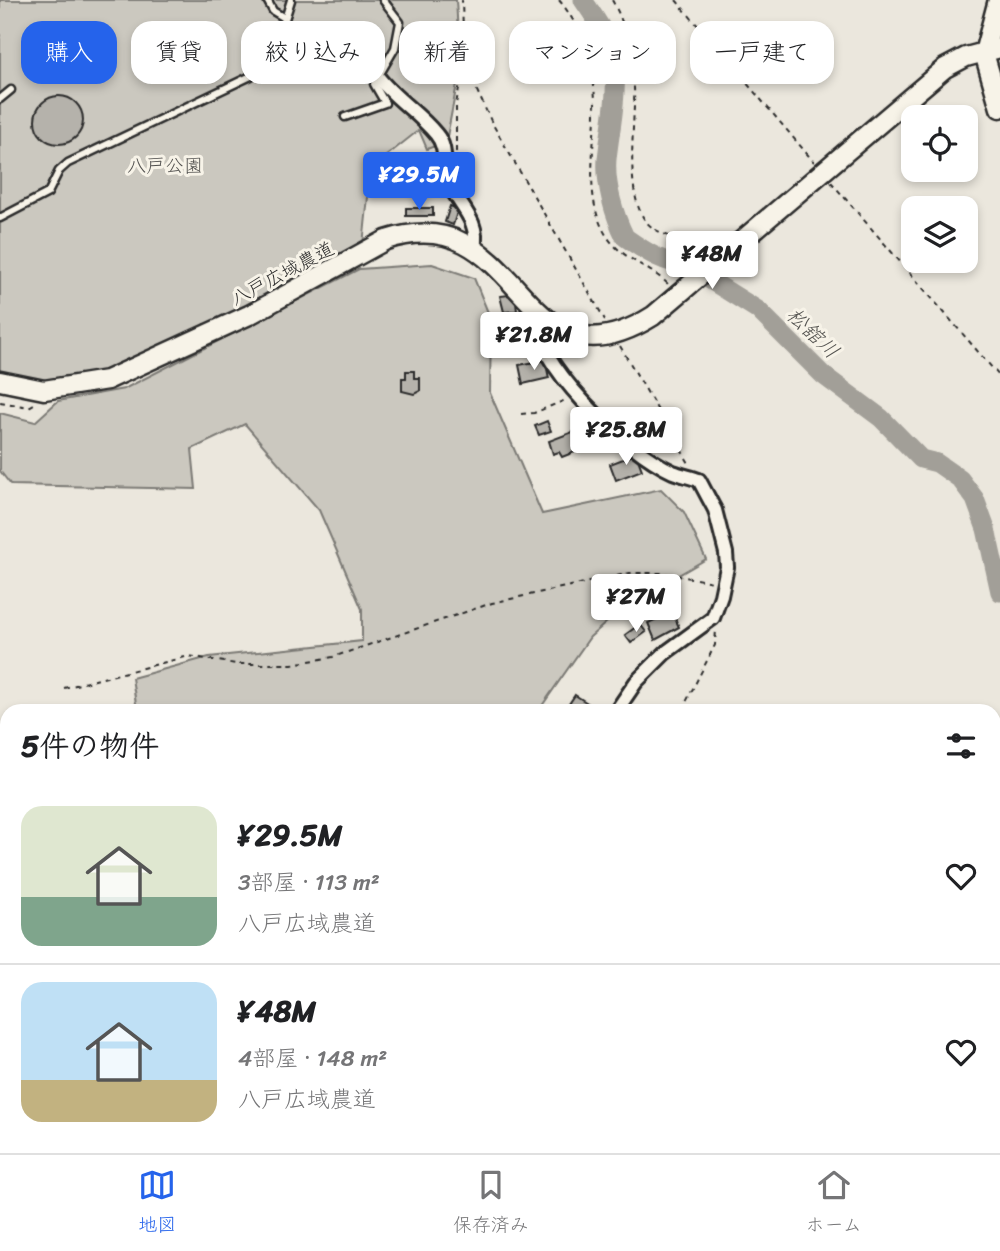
<!DOCTYPE html>
<html lang="ja">
<head>
<meta charset="utf-8">
<style>
  :root { --surface:#fff; --page:#f2f2f2; --text:#202124; --muted:#757577; --line:#e0e0e0; --accent:#2563eb }
  body { margin:0; font-family:Sriracha,"Klee One",sans-serif; background:var(--page); color:var(--text); height:100vh; display:flex; flex-direction:column; font-size:26px; white-space:nowrap }
  * { box-sizing:border-box; margin:0 }
  p { font-size:23px; color:var(--muted) }
  .icon { flex:none; width:38px; height:38px; fill:none; stroke:currentColor; stroke-width:2; stroke-linecap:round; stroke-linejoin:round }
  .map { position:relative; flex:1; overflow:hidden }
  .details { position:absolute; left:0px; top:704px; width:1001px; height:450px; display:flex; flex-direction:column; background:var(--surface); border-radius:21px 21px 0 0; box-shadow:0 4px 10px #0003 }
  .details>* { flex:none }
  .hud { position:absolute; left:21px; top:21px; width:959px; height:63px; display:flex; gap:14px }
  .tools { position:absolute; left:901px; top:105px; display:grid; gap:14px }
  .tools a { display:grid; place-items:center; width:77px; height:77px; border-radius:14px; background:var(--surface); box-shadow:0 4px 10px #0003; font-size:35px }
  .price { position:absolute; translate:-50% -60px; padding:0 16px; border-radius:7px; background:#fff; color:#222; font-size:23px; line-height:46px; filter:drop-shadow(0 2px 4px #0008) }
  .price::after { content:''; position:absolute; left:50%; top:42px; width:21px; height:16px; margin-left:-10px; background:inherit; clip-path:polygon(0 0,100% 0,50% 100%) }
  .price.current { background:var(--accent); color:#fff }
  ul { padding:0; list-style:none }
  li { display:flex; align-items:center; gap:21px; height:175px; padding:0 21px }
  li+li { border-top:2px solid var(--line) }
  li span { display:grid; place-items:center; flex:none; width:196px; height:140px; border-radius:21px; color:#555 }
  li>.icon { margin-inline-start:auto }
  span .icon { width:84px; height:84px; fill:#fffc; stroke-width:1 }
  li b { font-size:30px }
  h2 { display:flex; justify-content:space-between; align-items:center; height:84px; padding:0 21px; font-size:30px }
  .chip { padding:0 24px; border-radius:21px; background:var(--surface); box-shadow:0 4px 10px #0003; font-size:24px; line-height:63px }
  .chip.current { background:var(--accent); color:#fff }
  .dock { display:flex; justify-content:space-around; align-items:center; height:98px; border-top:2px solid var(--line); background:var(--surface); font-size:19px; color:var(--muted) }
  .dock a { display:grid; justify-items:center; gap:4px }
  .dock .current { color:var(--accent) }
  .map>svg:first-child { display:block }
  .green { fill:#cbc8bf; stroke:#7b7a75; stroke-width:2 }
  .lines { fill:none; stroke-linecap:round; stroke-linejoin:round }
  .river { stroke:#a29f98; stroke-width:19 }
  .building { fill:#b5b2ab; stroke:#2b2b2b; stroke-width:2 }
  .lane-casing { stroke:#2b2b2b; stroke-width:11 }
  .street-casing { stroke:#2b2b2b; stroke-width:18 }
  .secondary-casing { stroke:#2b2b2b; stroke-width:23 }
  .path { stroke:#2b2b2b; stroke-width:2; stroke-dasharray:5 5; stroke-linecap:butt }
  .lane { stroke:#f7f3e8; stroke-width:6 }
  .street { stroke:#f7f3e8; stroke-width:12 }
  .secondary { stroke:#f7f3e8; stroke-width:18 }
  .labels { text-anchor:middle; stroke-width:6; stroke-linejoin:round; paint-order:stroke }
  .park-label { font-size:19px; fill:#535250; stroke:#f7f3e8 }
  .street-label { font-size:19px; fill:#2b2b2b; stroke:#f7f3e8 }
  .water-label { font-size:21px; font-style:italic; fill:#555451; stroke:#f7f3e8 }
</style>
</head>
<body>
<div class="map">
<svg width="1000" height="1153" viewBox="0 0 1000 1153">
  <rect width="100%" height="100%" fill="#ebe7dd"/>
  <filter id="ink" filterUnits="userSpaceOnUse"><feTurbulence type="fractalNoise" baseFrequency=".0143" numOctaves="2"/><feDisplacementMap in="SourceGraphic" scale="14" xChannelSelector="R" yChannelSelector="G"/><feConvolveMatrix kernelMatrix="1 2 1 2 8 2 1 2 1" color-interpolation-filters="sRGB"/></filter>
  <g filter="url(#ink)">
    <g class="green">
      <path d="M0 0H456L460 68 446 142 427 149 419 130 371 168 363 245 255 306 100 376 67 382 0 375Z"/>
      <path d="M432 264 474 278 491 320 490 393 542 514 661 489 684 512 706 559 625 606 590 637 539 710H137L132 678 209 657 362 641V609L319 510 245 424 192 449 196 489 11 485 0 471V413L35 422 58 401 124 389 359 269Z"/>
      <path d="M7 938V1146H507L509 1153H0V948Z"/>
      <path d="M994 1056 1000 1057V1113L994 1108Z"/>
    </g>
    <g class="lines">
      <g class="river">
        <path d="M583 0C591 12 600 24 606 37 624 76 611 119 607 159 605 184 614 215 625 237 642 249 670 269 690 262L710 280 758 310 823 375 881 418 921 459 937 463 960 479 975 499 986 529 1000 592"/>
        <path d="M994 924H1000"/>
        <path d="M807 1146 808 1153"/>
      </g>
    </g>
    <g class="building">
      <circle cx="59" cy="120" r="24"/>
      <path d="M410 175 435 176 434 194 410 191Z"/>
      <path d="M437 175H444L443 194 436 192Z"/>
      <path d="M386 177H395V191H385Z"/>
      <path d="M450 206 458 209 453 225 445 222Z"/>
      <rect x="406" y="208" width="27" height="8"/>
      <path d="M509 295 516 303 517 311 504 312 500 296Z"/>
      <path d="M522 311 523 323 514 324 513 312Z"/>
      <path d="M525 326 527 341 506 343 504 328Z"/>
      <path d="M545 360 549 378 523 384 519 365Z"/>
      <path d="M406 371H414V378H420V391L414 394 402 391V378H406Z"/>
      <path d="M547 421 551 431 539 435 535 426Z"/>
      <path d="M591 425 596 437 587 441 590 446 562 457 559 452 553 454 549 441Z"/>
      <path d="M636 454 642 470 616 480 610 464Z"/>
      <path d="M672 612 679 627 655 640 648 623Z"/>
      <path d="M640 624 646 632 631 643 625 635Z"/>
      <path d="M575 695 595 708 593 710H572L567 707Z"/>
    </g>
    <g class="lines">
      <defs>
        <g id="lane">
          <path d="M267 0 273 11 283 17"/>
          <path d="M0 99 11 90"/>
          <path d="M345 117 385 103 374 84 395 48 400 22 383 0"/>
          <path d="M0 218 48 193 59 171 68 163 251 76 274 54 291 0"/>
        </g>
        <g id="street">
          <path d="M378 77C395 99 419 113 436 134 447 147 443 160 446 175 453 202 481 218 474 247"/>
          <path d="M532 307C530 362 626 451 673 472 681 475 690 477 699 480L715 510 726 553 727 567 721 596 713 618 665 653 636 682 617 710"/>
          <path d="M511 1146 512 1153"/>
        </g>
        <g id="secondary">
          <path d="M998 0 984 53 1000 108"/>
          <path d="M0 381 44 390 107 380 249 315 386 240C525 195 517 401 653 316L945 68 966 57 1000 48"/>
          <path d="M994 1024 1000 1017"/>
          <path d="M926 1146 927 1153"/>
        </g>
      </defs>
      <use href="#lane" class="lane-casing"/>
      <use href="#street" class="street-casing"/>
      <use href="#secondary" class="secondary-casing"/>
      <g class="path">
        <path d="M559 0C584 30 596 71 595 111 595 151 583 201 608 238 624 260 649 266 668 284"/>
        <path d="M612 0C627 27 633 58 634 88 636 123 621 206 653 228 668 238 691 243 708 251"/>
        <path d="M676 0 814 162"/>
        <path d="M464 63 492 123 605 320"/>
        <path d="M456 152V104L464 63 462 0"/>
        <path d="M831 182 1000 377"/>
        <path d="M620 346 690 465"/>
        <path d="M0 402 29 407 36 403"/>
        <path d="M521 414 534 413 568 399"/>
        <path d="M64 688 189 656 236 664H292L333 657 492 603 630 573H662L713 582"/>
        <path d="M682 710 715 645 716 629"/>
        <path d="M0 889 7 893"/>
        <path d="M994 942 1000 943"/>
        <path d="M0 948 7 954"/>
        <path d="M293 1146 310 1153"/>
        <path d="M783 1146 784 1153"/>
        <path d="M821 1146 823 1153"/>
        <path d="M957 1146 958 1153"/>
        <path d="M425 1153 437 1146"/>
      </g>
      <use href="#lane" class="lane"/>
      <use href="#street" class="street"/>
      <use href="#secondary" class="secondary"/>
    </g>
  </g>
  <g class="labels">
    <g class="park-label">
      <text x="165" y="172">八戸公園</text>
    </g>
    <g class="street-label">
      <text transform="translate(282 273) rotate(-28)" y="7">八戸広域農道</text>
    </g>
    <g class="water-label">
      <text transform="translate(813 333) rotate(44)" y="7">松舘川</text>
    </g>
  </g>
</svg>
<div class="tools">
<a><svg class="icon" aria-label="locate" viewBox="0 0 24 24"><circle cx="12" cy="12" r="6"/><path d="M12 2v4M12 18v4M2 12h4M18 12h4"/></svg></a>
<a><svg class="icon" aria-label="layers" viewBox="0 0 24 24"><path d="M12 4l9 5-9 5-9-5zM3 14l9 5 9-5"/></svg></a>
</div>
<b class="price current" style="left:419px;top:212px">¥29.5M</b>
<b class="price" style="left:712px;top:291px">¥48M</b>
<b class="price" style="left:534px;top:372px">¥21.8M</b>
<b class="price" style="left:626px;top:467px">¥25.8M</b>
<b class="price" style="left:636px;top:634px">¥27M</b>
<div class="hud">
<a class="chip current">購入</a>
<a class="chip">賃貸</a>
<a class="chip">絞り込み</a>
<a class="chip">新着</a>
<a class="chip">マンション</a>
<a class="chip">一戸建て</a>
</div>
<section class="details">
<h2>5件の物件<svg class="icon" aria-label="filters" viewBox="0 0 24 24"><path d="M4 7h16M4 17h16"/><circle cx="9" cy="7" r="2"/><circle cx="15" cy="17" r="2"/></svg></h2>
<ul>
<li><span style="background:linear-gradient(#dfe7d0 65%,#7fa58c 0)"><svg class="icon" aria-label="home" viewBox="0 0 24 24"><path d="M3 11l9-7 9 7M6 9v11h12V9"/></svg></span><div><b>¥29.5M</b><p>3部屋 · 113 m²</p><p>八戸広域農道</p></div><svg class="icon" aria-label="heart" viewBox="0 0 24 24"><path d="M12 20l-8-8c-3-5 5-10 8-4 3-6 11-1 8 4z"/></svg></li>
<li><span style="background:linear-gradient(#bfe0f5 70%,#c2b280 0)"><svg class="icon" aria-label="home" viewBox="0 0 24 24"><path d="M3 11l9-7 9 7M6 9v11h12V9"/></svg></span><div><b>¥48M</b><p>4部屋 · 148 m²</p><p>八戸広域農道</p></div><svg class="icon" aria-label="heart" viewBox="0 0 24 24"><path d="M12 20l-8-8c-3-5 5-10 8-4 3-6 11-1 8 4z"/></svg></li>
</ul>
</section>
</div>
<nav class="dock">
<a class="current"><svg class="icon" aria-label="map" viewBox="0 0 24 24"><path d="M3 6l6-2 6 2 6-2v14l-6 2-6-2-6 2zM9 4v14M15 6v14"/></svg>地図</a>
<a><svg class="icon" aria-label="saved" viewBox="0 0 24 24"><path d="M7 4h10v16l-5-4-5 4z"/></svg>保存済み</a>
<a><svg class="icon" aria-label="home" viewBox="0 0 24 24"><path d="M3 11l9-7 9 7M6 9v11h12V9"/></svg>ホーム</a>
</nav>
</body>
</html>
